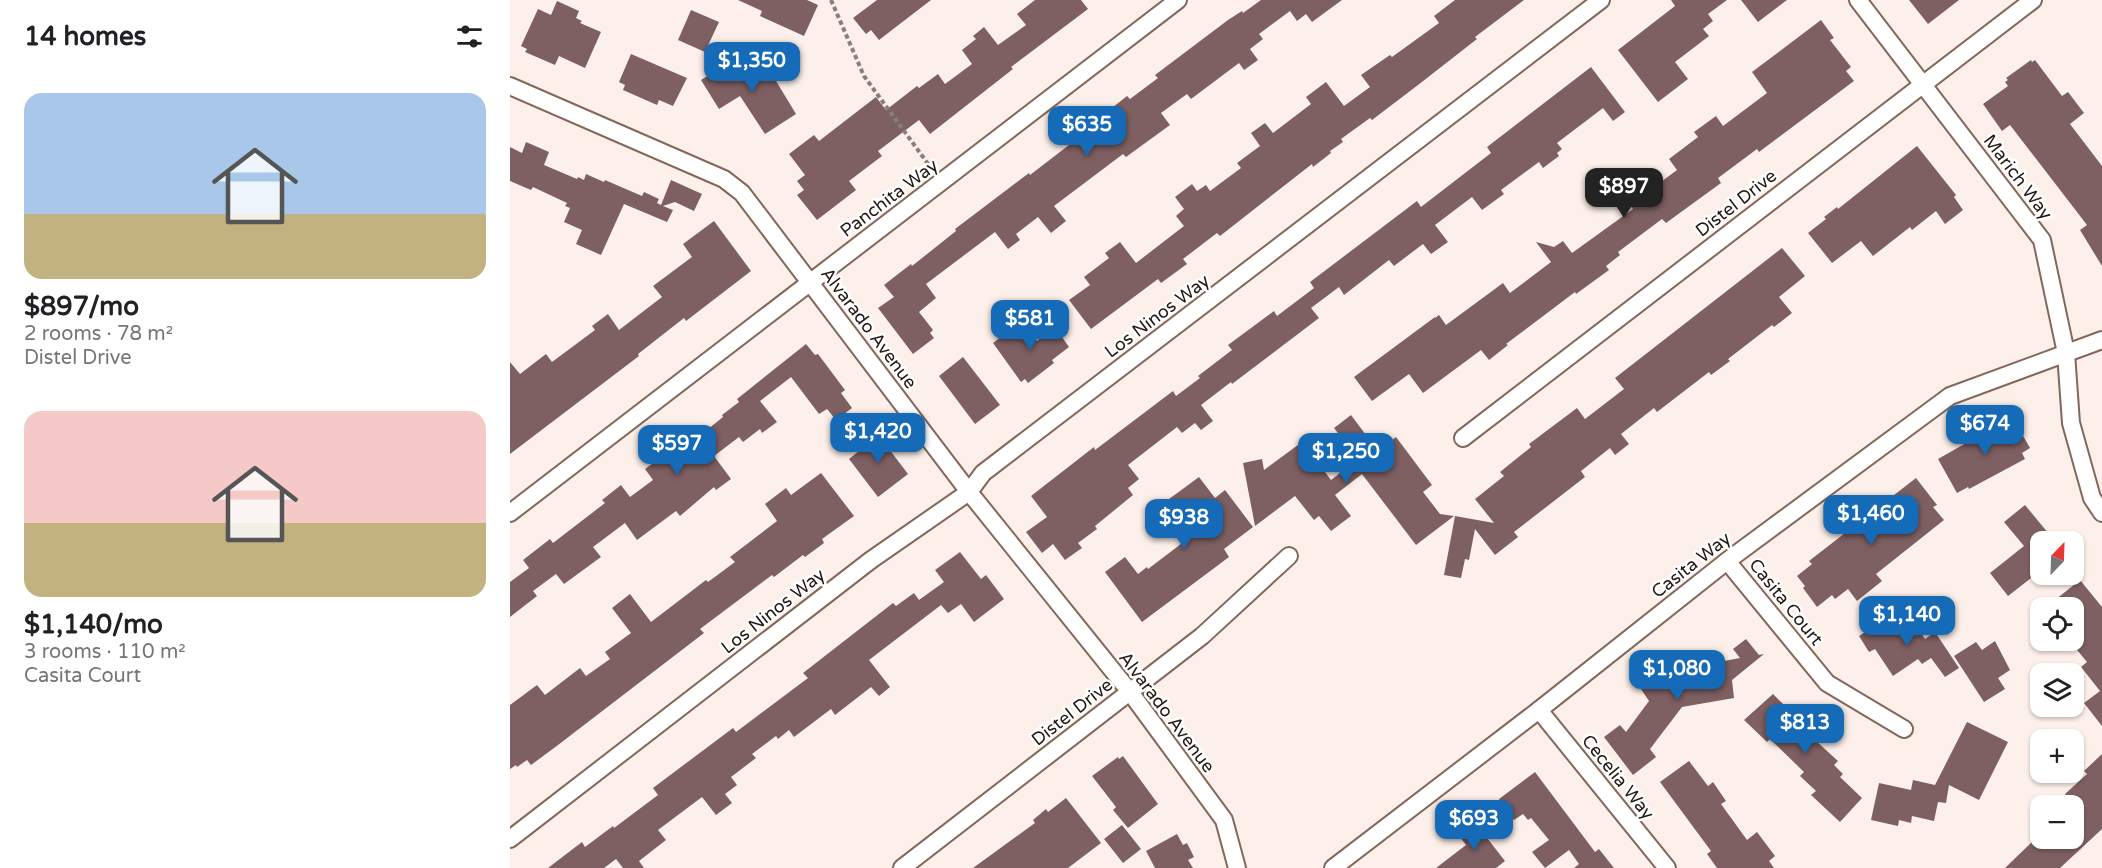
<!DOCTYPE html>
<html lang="en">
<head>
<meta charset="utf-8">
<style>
  :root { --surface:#fff; --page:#f2f2f2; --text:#202124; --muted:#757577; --accent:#166bb8 }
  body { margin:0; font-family:"Varela Round",sans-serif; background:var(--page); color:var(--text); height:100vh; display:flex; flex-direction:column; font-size:22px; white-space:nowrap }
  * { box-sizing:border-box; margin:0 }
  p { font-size:20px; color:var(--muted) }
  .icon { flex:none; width:33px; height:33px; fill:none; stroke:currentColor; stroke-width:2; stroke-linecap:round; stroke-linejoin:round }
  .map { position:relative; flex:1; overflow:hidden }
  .panel { display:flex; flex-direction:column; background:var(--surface); width:510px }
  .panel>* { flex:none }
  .needle { width:39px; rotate:23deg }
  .controls { position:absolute; left:1520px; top:531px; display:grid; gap:12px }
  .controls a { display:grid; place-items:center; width:54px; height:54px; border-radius:12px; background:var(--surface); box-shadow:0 2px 4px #0004; font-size:30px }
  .price { position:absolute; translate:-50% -51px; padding:0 14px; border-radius:12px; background:var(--accent); color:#fff; font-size:20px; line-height:39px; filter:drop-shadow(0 2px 3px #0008) }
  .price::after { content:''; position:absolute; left:50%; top:36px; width:18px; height:14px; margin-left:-9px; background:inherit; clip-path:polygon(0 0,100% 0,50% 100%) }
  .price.selected { background:#222; color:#fff }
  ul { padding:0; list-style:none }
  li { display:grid; align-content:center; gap:12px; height:318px; padding:0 24px }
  li span { display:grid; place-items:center; height:186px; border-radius:18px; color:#555 }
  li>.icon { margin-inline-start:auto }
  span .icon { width:108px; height:108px; fill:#fffc; stroke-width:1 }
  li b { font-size:26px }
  h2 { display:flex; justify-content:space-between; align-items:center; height:72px; padding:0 24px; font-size:26px }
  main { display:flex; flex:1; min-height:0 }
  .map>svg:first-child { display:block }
  .building { fill:#7f6062 }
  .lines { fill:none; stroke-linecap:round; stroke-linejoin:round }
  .street-casing { stroke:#83675a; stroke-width:20 }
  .path { stroke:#8a7e78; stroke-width:4; stroke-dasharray:4.5 3; stroke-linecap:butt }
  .street { stroke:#fff; stroke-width:16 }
  .labels { text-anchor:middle; stroke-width:5; stroke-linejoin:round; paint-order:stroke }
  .street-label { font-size:18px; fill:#221712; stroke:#fff }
</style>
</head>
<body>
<main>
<section class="panel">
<h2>14 homes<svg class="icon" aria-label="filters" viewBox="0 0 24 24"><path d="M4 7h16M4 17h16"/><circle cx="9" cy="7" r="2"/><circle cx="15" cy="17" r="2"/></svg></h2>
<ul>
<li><span style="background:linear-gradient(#a9c7e8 65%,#c2b280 0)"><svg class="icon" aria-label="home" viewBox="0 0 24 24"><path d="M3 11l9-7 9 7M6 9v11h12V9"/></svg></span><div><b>$897/mo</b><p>2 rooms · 78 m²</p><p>Distel Drive</p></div></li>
<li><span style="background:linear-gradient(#f6c9c9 60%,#c2b280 0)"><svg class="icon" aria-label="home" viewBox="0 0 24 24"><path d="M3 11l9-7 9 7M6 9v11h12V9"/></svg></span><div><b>$1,140/mo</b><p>3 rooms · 110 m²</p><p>Casita Court</p></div></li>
</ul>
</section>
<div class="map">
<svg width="1592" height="868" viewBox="0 0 1592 868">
  <rect width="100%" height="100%" fill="#fdf0ea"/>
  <g class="building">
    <path d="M228 0H297L308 5 294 36 250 16 252 11Z"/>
    <path d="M367 0H421L369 40 361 30 356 34 343 18Z"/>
    <path d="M525 0H571L578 9 501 67 503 69 420 134 409 120 368 151 372 156 339 181 346 190 307 220 287 195 294 190 287 181 295 175 279 154 304 135 309 141 366 97 376 110 407 86 409 88 428 74 435 84 462 64 452 50 466 39 463 36 474 27 488 45 516 25 507 14Z"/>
    <path d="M751 0H832L802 22 796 14 787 21 780 11 749 34 753 39 740 49 748 60 734 70 729 63 681 99 677 94 651 113 660 125 616 157 613 154 544 206 556 221 541 233 528 217 506 234 510 240 498 249 485 232 416 284 426 298 409 312 423 330 420 333 424 338 403 354 368 308 384 297 374 285 401 264 402 266 446 231 445 229 519 173 520 175 559 145 558 143 617 96 620 99 648 78 645 75 718 20 732 11 733 13Z"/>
    <path d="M945 0H1014L965 37 967 39 908 85 862 120 860 118 831 139 833 142 820 151 821 153 803 167 802 164 710 236 707 233 673 259 677 264 651 283 648 279 581 329 559 300 580 285 574 277 599 258 595 253 610 242 626 263 674 226 666 216 674 209 665 197 682 184 687 191 696 185 700 191 731 168 727 163 750 146 741 133 755 123 763 133 801 104 796 97 816 82 834 106 860 87 851 75 880 55 882 57 929 23 924 16Z"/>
    <path d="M1161 0H1217L1198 14 1203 21 1193 29 1199 36 1165 62 1178 79 1148 102 1108 50 1165 6Z"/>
    <path d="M1231 0H1277L1248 22Z"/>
    <path d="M1399 0H1449L1418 24Z"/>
    <path d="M47 1 69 11 66 18 72 21 70 23 91 32 75 68 49 56 45 65 15 52 17 49 11 46 28 9 41 15Z"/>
    <path d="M181 10 209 22 195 52 168 40Z"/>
    <path d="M1311 20 1324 38 1320 40 1341 67 1336 71 1344 81 1249 152 1247 149 1208 178 1211 183 1156 223 1152 219 1108 252 1110 255 1096 266 1099 270 1066 294 1065 292 996 344 998 345 979 360 971 350 913 393 899 374 862 401 844 377 925 317V318L929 315 936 325 993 283 1000 293 1041 262 1026 242 1044 247 1053 241 1062 253 1123 209 1120 205 1167 170 1159 159 1188 137 1184 132 1206 116 1213 126 1257 93 1242 72Z"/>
    <path d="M121 54 177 78 163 106 149 100 147 105 113 90 115 85 109 82Z"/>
    <path d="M241 60 254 62 259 69 264 71 263 76 286 114 255 134 230 96 209 109 191 80 209 69 212 73 229 62 232 66Z"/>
    <path d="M1521 60 1522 62 1525 60 1552 96 1558 92 1574 113 1560 124 1592 166V266L1570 230 1577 225 1500 125 1492 131 1473 104 1498 86 1495 82 1498 80 1496 78Z"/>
    <path d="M1081 67 1115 112 1103 121 1093 108 1047 143 1052 149 1047 153 1049 156 1033 168 1029 162 991 190 994 194 972 210 962 197 925 225 938 242 921 254 913 244 884 266 879 260 834 295 829 287 801 308 809 318 722 384 721 382 691 405 703 421 691 430 685 423 672 433 667 427 618 465 629 479 618 488 623 495 585 526 587 529 568 543 572 548 555 560 543 544 532 553 516 532 537 517 521 496 584 447 585 450 663 391 666 396 690 378 688 376 722 350 718 345 764 311 767 316 804 288 800 282 907 201 911 207 981 153 977 147Z"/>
    <path d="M16 142 39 152 34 165 67 179 68 177 74 180 76 174 94 182 95 180 132 196 134 192 149 199 147 203 151 205 161 180 192 194 184 211 165 202 153 206 163 210 157 222 114 204 91 255 66 244 72 230 54 222 60 208 55 206 57 203 23 187 21 190 0 181V147L12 153Z"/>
    <path d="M1407 146 1446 195 1444 197 1453 210 1435 224 1426 211 1402 230 1400 227 1363 256 1351 241 1322 263 1298 233 1316 219 1314 217 1327 207 1328 209Z"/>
    <path d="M204 221 241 271 176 321 174 318 128 354 129 356 0 454V362L10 374 36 354 42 362 85 330 82 326 98 314 109 330 152 297 143 286 182 257 173 244Z"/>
    <path d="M1272 248 1295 276 1269 297 1282 313 1264 327 1262 325 1218 359 1220 361 1201 375 1199 372 1147 412 1144 408 1111 434 1119 444 1105 455 1100 448 1071 471 1075 477 1004 532 1008 537 985 555 965 529 959 560 955 559 951 578 934 575 945 516 984 523 965 499 994 476 990 472 1021 447 1019 444 1067 408 1075 419 1114 389 1105 378Z"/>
    <path d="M512 321 527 341 545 327 559 347 542 360 544 363 518 383 515 379 511 382 483 343Z"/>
    <path d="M296 344 305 355 308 354 335 390 331 393 342 408 326 420 317 409 309 414 281 377 250 401 267 422 252 433 250 429 233 442 229 437 204 456 221 479 206 490 204 487 170 516 166 511 127 540 115 523 83 547 91 557 54 584 46 574 23 591 27 596 0 617V582L19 568 13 560 40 539 43 543 95 503 92 500 111 485 120 497 143 480 135 469 143 463 144 458 183 430 188 437 213 417 212 415 229 402 227 399Z"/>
    <path d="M453 357 490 405 465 424 429 376Z"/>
    <path d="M841 415 868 451 886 437 922 485 913 492 930 514 944 516 906 545 852 474 825 495 841 516 821 531 809 516 804 520 785 496 745 526 733 463 752 459 754 470 792 442 821 480 848 459 824 428Z"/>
    <path d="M1504 420 1520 448 1512 453 1515 459 1459 489 1458 487 1447 493 1428 459 1495 421 1497 423Z"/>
    <path d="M363 428 398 474 368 497 339 459 354 447 349 440Z"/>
    <path d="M311 473 344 516 312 539 314 543 295 557 293 555 264 577 262 575 190 629 194 633 48 745 21 765 17 760 7 767 6 765 0 769V705L27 685 35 695 70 668 76 676 100 659 95 652 121 633 102 608 120 594 141 622 196 580 198 582 225 562 220 557 267 521 255 504 276 488 281 495Z"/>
    <path d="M689 477 705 498 715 490 743 527 714 549 719 557 632 622 595 572 615 557 628 574 637 567 638 569 671 544 673 525 655 502Z"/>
    <path d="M1406 478 1427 505 1423 507 1434 520 1366 574 1372 581 1347 601 1338 589 1325 599 1322 595 1307 607 1293 588 1295 586 1287 576 1302 564 1299 561Z"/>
    <path d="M1515 505 1539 534 1537 535 1542 542H1530V571L1498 596 1480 573 1514 546 1494 522Z"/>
    <path d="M450 552 471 579 476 575 494 599 464 622 451 604 438 613 431 605 359 660 380 687 369 696 361 687 325 715 321 709 284 737 279 730 268 739 266 736 242 754 246 758 221 777 227 785 215 794 222 803 206 815 192 797 148 830 156 840 129 861 134 868H113L106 859 94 868H38L72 842 75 847 103 826 104 828 148 795 143 788 223 728 226 732 298 678 293 673 383 603 386 606 404 593 409 600 434 582 425 570Z"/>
    <path d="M1570 580 1592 607V726L1574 703 1590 691 1571 667 1577 662 1563 645V608H1535Z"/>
    <path d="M1381 615 1395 635 1407 627 1415 639 1425 632 1449 668 1435 677 1421 658 1412 664 1408 659 1383 676 1365 649 1359 652 1349 636Z"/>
    <path d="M1236 639 1249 655 1254 654 1222 680 1224 698 1172 707 1140 749 1146 757 1123 775 1094 737 1110 725 1116 732 1139 701 1131 689 1181 651 1193 665 1230 658 1223 649Z"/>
    <path d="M1485 641 1500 670 1488 678 1495 689 1474 702 1444 656 1466 642 1472 650Z"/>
    <path d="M1263 694 1289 720 1291 717 1309 735 1305 740 1328 761 1324 765 1333 774 1330 777 1352 798 1330 822 1301 795 1306 791 1290 776 1294 772 1260 739 1257 742 1234 720Z"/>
    <path d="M1457 722 1498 742 1469 800 1439 785 1436 803 1428 802 1424 821 1402 816 1401 823 1389 820 1388 826 1361 820 1369 783 1401 790 1403 780 1425 785Z"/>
    <path d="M1592 754V829L1550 868H1495L1526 838H1563V803L1555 794 1577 774 1574 771Z"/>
    <path d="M613 756 648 804 618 828 603 810 606 807 582 776 608 757 609 759Z"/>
    <path d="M1179 761 1198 786 1203 782 1216 801 1211 804 1237 840 1247 832 1265 856 1259 861 1264 868H1207L1197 854 1201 851 1150 782Z"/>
    <path d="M1025 772 1085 852 1089 849 1104 868H1064L1069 864 1059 850 1035 868 1022 852 1039 840 1021 818 1018 820 1013 814 1004 820 989 799Z"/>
    <path d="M556 798 591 843 558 868H463L525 823 523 820 536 809 538 812Z"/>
    <path d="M963 820 995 861 986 868H926L956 845 946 832Z"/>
    <path d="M612 825 631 849 613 863 594 839Z"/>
    <path d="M667 834 673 845 677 843 684 857 678 860 683 868H645L636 851Z"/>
  </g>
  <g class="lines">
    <defs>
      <g id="street">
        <path d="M1348 0 1532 240 1556 353 1561 423 1582 498 1592 513"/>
        <path d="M0 86 214 179 232 193 459 492 620 692 714 820 727 868"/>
        <path d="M953 438 1523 0"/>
        <path d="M0 513 668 0"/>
        <path d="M1217 561 1317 683 1394 729"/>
        <path d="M1029 710 1157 868"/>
        <path d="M0 839 361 560 459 492 473 473 1091 0"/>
        <path d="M392 868 692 636 779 556"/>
        <path d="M823 868 1029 710 1217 561 1440 396 1592 340"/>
      </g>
    </defs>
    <use href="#street" class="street-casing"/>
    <path class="path" d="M321 0 354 76 421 168"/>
    <use href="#street" class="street"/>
  </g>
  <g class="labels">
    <g class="street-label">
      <text transform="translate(1508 177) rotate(53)" y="6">Marich Way</text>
      <text transform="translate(379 198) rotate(-37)" y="6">Panchita Way</text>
      <text transform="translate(1226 203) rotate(-38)" y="6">Distel Drive</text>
      <text transform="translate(647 316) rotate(-37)" y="6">Los Ninos Way</text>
      <text transform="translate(359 328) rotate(53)" y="6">Alvarado Avenue</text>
      <text transform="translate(1181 565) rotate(-38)" y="6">Casita Way</text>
      <text transform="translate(1276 602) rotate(51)" y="6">Casita Court</text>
      <text transform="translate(263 611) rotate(-38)" y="6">Los Ninos Way</text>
      <text transform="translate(562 712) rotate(-38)" y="6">Distel Drive</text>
      <text transform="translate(657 712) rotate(53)" y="6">Alvarado Avenue</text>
      <text transform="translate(1108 777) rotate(51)" y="6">Cecelia Way</text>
    </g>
  </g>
</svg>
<div class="controls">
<a><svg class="needle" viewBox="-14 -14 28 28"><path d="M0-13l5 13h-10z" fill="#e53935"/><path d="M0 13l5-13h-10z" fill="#757577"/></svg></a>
<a><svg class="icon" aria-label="locate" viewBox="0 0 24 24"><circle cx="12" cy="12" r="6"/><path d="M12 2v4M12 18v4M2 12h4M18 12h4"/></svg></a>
<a><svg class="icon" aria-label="layers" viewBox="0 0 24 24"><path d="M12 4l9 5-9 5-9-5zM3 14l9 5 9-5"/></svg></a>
<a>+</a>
<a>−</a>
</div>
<b class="price" style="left:242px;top:93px">$1,350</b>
<b class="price" style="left:577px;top:157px">$635</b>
<b class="price selected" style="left:1114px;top:219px">$897</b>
<b class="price" style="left:520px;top:351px">$581</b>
<b class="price" style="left:1475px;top:456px">$674</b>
<b class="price" style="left:368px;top:464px">$1,420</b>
<b class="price" style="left:167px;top:476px">$597</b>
<b class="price" style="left:836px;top:484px">$1,250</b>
<b class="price" style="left:1361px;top:546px">$1,460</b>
<b class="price" style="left:674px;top:550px">$938</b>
<b class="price" style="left:1397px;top:647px">$1,140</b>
<b class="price" style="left:1167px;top:701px">$1,080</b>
<b class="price" style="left:1295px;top:755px">$813</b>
<b class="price" style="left:964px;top:851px">$693</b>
</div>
</main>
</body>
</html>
